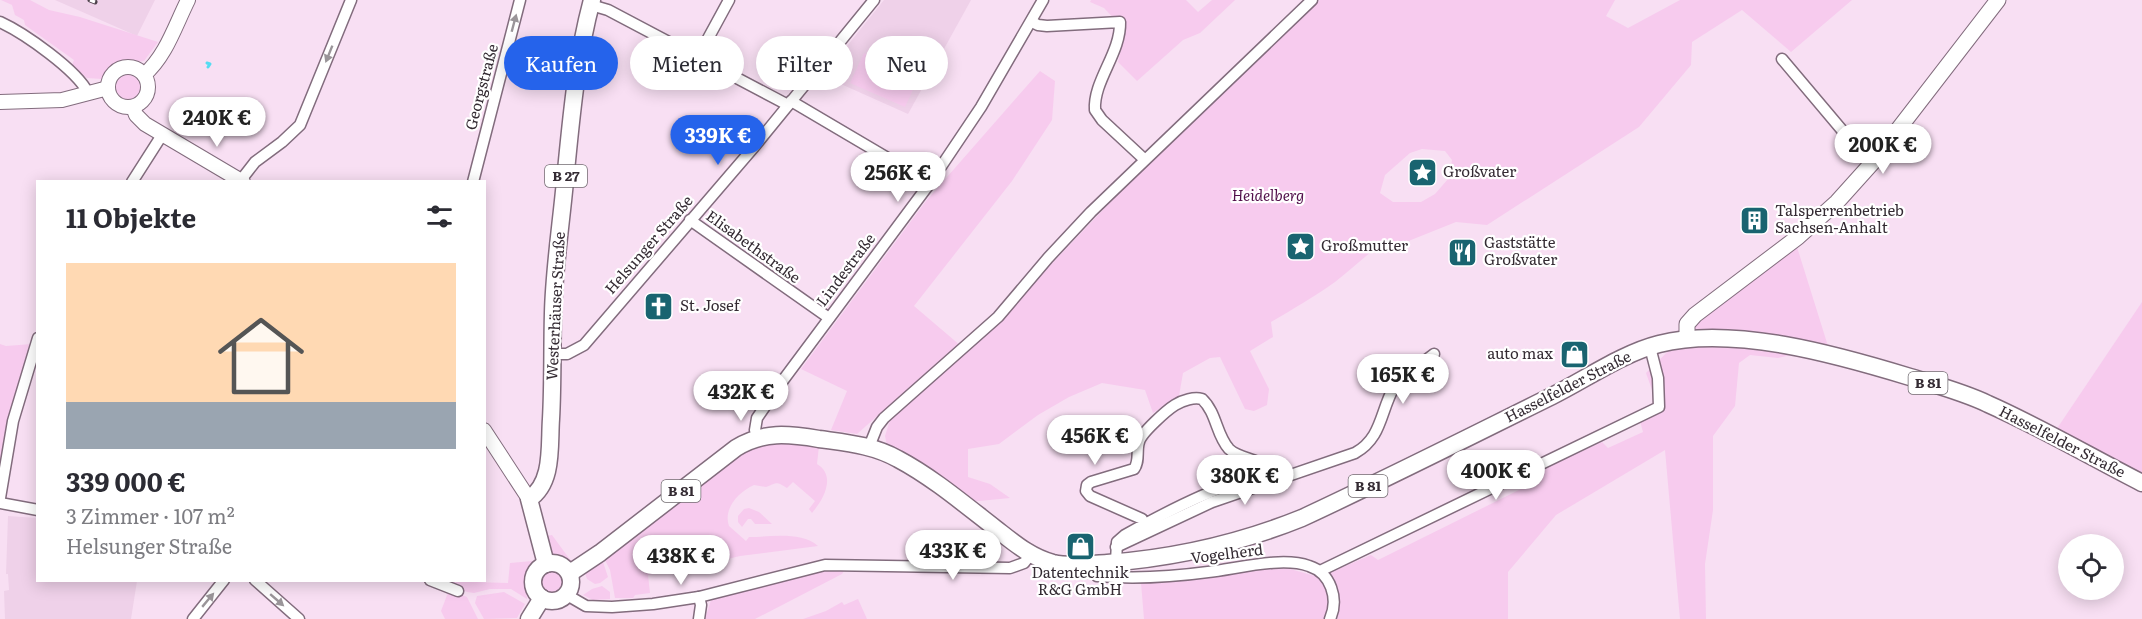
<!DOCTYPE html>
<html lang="de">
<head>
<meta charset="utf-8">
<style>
  :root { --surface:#fff; --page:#f2f2f3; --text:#2b2b33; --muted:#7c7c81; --accent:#2563eb }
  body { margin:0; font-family:Literata,serif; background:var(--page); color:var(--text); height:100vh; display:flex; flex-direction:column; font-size:22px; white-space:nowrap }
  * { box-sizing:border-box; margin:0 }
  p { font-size:20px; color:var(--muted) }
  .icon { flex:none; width:33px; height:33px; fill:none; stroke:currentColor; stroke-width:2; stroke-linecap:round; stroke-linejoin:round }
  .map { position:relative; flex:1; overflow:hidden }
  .panel { position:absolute; left:36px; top:180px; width:450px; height:402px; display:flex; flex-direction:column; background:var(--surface); border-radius:0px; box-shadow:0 3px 15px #0003 }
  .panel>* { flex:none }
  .top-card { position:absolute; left:504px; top:36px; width:570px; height:54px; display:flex; gap:12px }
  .tools { position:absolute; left:2058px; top:534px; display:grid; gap:12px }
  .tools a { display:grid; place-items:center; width:66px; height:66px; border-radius:50%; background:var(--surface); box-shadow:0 3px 15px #0003; font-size:30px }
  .price { position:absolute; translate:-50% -51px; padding:0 14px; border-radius:21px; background:#fff; color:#222; font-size:20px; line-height:39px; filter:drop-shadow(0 2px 3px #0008) }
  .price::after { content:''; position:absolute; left:50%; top:36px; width:18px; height:14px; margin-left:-9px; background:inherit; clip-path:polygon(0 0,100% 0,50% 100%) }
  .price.active { background:var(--accent); color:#fff }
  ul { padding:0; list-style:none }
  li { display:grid; align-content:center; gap:12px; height:318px; padding:0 30px }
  li span { display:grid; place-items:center; height:186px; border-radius:0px; color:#555 }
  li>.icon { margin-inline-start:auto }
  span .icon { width:108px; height:108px; fill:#fffc; stroke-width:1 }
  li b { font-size:26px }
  h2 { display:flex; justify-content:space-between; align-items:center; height:72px; padding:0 30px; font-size:26px }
  .tag { padding:0 21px; border-radius:27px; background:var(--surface); box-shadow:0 3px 15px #0003; font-size:21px; line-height:54px }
  .tag.active { background:var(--accent); color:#fff }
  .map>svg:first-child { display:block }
  .built { fill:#efd1e9 }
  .green { fill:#f7cbee; fill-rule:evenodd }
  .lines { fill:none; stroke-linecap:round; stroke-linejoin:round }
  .stream { stroke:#55dcf2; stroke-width:3 }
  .minor-casing { stroke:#826c7d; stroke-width:13 }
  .tertiary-casing { stroke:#826c7d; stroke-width:16 }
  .secondary-casing { stroke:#826c7d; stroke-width:17 }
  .primary-casing { stroke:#826c7d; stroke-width:19 }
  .minor { stroke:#fff; stroke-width:10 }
  .tertiary { stroke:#fff; stroke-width:14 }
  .secondary { stroke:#fff; stroke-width:15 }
  .primary { stroke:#fff; stroke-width:16 }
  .rail-casing { stroke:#4e424c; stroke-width:5 }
  .rail { stroke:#fff; stroke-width:3; stroke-dasharray:9; stroke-linecap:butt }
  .oneway { fill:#9a9599 }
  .labels { text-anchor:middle; stroke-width:4.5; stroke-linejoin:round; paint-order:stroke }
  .shield { fill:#fff; stroke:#716b70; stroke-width:1.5 }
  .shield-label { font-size:14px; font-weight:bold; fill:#342b33 }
  .street-label { font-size:15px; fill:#342b33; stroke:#fff }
  .poi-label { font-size:15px; fill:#342b33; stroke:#fff; text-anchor:start }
  .park-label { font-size:15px; font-style:italic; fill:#52104b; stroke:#fff }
</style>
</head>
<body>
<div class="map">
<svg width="2142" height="619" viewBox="0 0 2142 619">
  <rect width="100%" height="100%" fill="#f8dff3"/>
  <g class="built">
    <path d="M55 0H155L137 36Z"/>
    <path d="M884 0H971L908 114 823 76Z"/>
    <path d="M8 516 37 518 38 580 137 581 131 619H5L4 591 9 590 8 574H6Z"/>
  </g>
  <g class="green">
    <path d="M1 0H30L49 10 80 17 158 42 144 61 117 65 102 79 87 78 72 65 74 60 25 25 24 20 15 15 12 5Z"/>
    <path d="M1091 0H1186L1198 12 1212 0H1235L1200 33 1183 40 1137 81 1118 62 1125 30 1104 8 1090 2Z"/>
    <path d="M1320 0H1615L1606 16 1628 28 1680 0H1852L1791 52 1742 10 1692 42 1691 65 1639 127 1487 225 1456 222 1401 244 1387 240C1368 253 1353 268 1335 282 1314 297 1293 309 1271 322L1273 337 1250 351 1269 389 1267 405 1254 411 1245 409 1220 357 1210 358 1183 373 1179 396 1153 413 1145 390 1102 383 1069 397 1038 415 999 444 968 449V477L990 484 1010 498 969 502 887 446 885 436 891 417 884 410 857 434 831 430 847 391 801 369 926 201 1040 71 1055 81 1052 120 1012 181 914 306 968 352 1175 134 1272 47ZM1422 149 1445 151 1452 160 1448 179 1435 194 1421 202H1393L1380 193 1385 175 1410 153Z"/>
    <path d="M864 53 919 77 905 107 850 83Z"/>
    <circle cx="128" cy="87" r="12"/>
    <path d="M1797 247 1828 346 1778 358 1750 355 1739 363 1735 406 1713 436V510L1705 564 1706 619H1680L1665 450 1556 515 1508 572V619H1144L1141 583 1283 567 1315 576 1329 573 1371 555 1378 560 1533 483 1531 474 1602 442 1608 448 1643 432 1640 421 1656 401 1646 373 1709 311Z"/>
    <path d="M2142 302V473L2056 430Z"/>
    <path d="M0 344 6 346 32 344 0 480Z"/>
    <path d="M780 440 819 446 817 464C837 476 823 500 812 513L809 509 815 501 793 482 787 488C775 481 778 483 766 487L754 485C738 492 723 509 729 526L746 541 749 537C770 537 801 531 818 546L740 556 687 569 648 575 650 593 635 595 633 598H615L610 570 604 558 743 452 756 446Z"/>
    <path d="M749 508 759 512 772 524H755L751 519H748L742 527 738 522V516L744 509Z"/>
    <path d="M552 535 571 561 559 559C551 554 545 546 547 536Z"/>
    <path d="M602 559 608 577 600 583 595 584 587 579 585 573Z"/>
    <path d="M532 561 526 579 527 599 511 589H490L474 593 467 592 445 581 508 583 510 563Z"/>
    <path d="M823 570 844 571 842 574 755 619H705L711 600Z"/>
    <path d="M553 571 560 574 563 585 559 591 551 593 544 590 541 579 546 573Z"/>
    <path d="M602 586 610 592V599L593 600 583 595 592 589Z"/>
    <path d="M449 590 467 597 478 619H445L441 611Z"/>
    <path d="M504 592 525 604 517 618 484 619 475 603 477 596Z"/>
    <path d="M858 599 867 619H803L826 611 842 602 844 605Z"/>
  </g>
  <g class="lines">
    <path class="stream" d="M207 63 210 64 208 67"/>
    <defs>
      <g id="minor">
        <path d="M591 5 608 10 788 105"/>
        <path d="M0 22C24 33 77 70 88 93"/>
        <path d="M1032 22 1038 25 1047 26 1120 22C1121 53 1093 81 1095 110L1102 120 1144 159"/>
        <path d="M698 57 729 0"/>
        <path d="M1782 59 1852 142 1873 162"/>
        <path d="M791 101 930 183"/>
        <path d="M241 180 255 162 282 142 300 125 351 0"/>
        <path d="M132 182 162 135"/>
        <path d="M473 182 520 0"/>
        <path d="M690 220 829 318"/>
        <path d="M553 354H567L584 345 754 147 874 0"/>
        <path d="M758 437 755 430 757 418 784 379 930 183 981 107 1043 0"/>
        <path d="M869 447 877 427 884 418 998 317 1048 258 1091 212 1312 0"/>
        <path d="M0 498 13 421 38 338"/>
        <path d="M0 503 38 510"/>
        <path d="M1116 547 1212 502 1355 453C1382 438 1380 412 1394 387 1402 374 1422 364 1434 354"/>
        <path d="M1116 562 1117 542 1125 535C1159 516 1198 495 1235 483 1245 480 1262 479 1267 468 1258 458 1239 459 1229 449 1216 435 1217 413 1202 399 1194 397 1183 400 1175 405 1167 410 1141 433 1139 442 1136 451 1140 461 1134 469L1091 482 1087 485 1086 491 1090 496 1142 519 1144 525"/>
        <path d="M1091 564 1097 576C1133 579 1171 577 1208 572 1236 569 1282 556 1309 566 1331 573 1339 599 1330 619"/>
        <path d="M1320 571 1659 407 1658 378 1650 347"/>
        <path d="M255 580 299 619"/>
        <path d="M430 580 458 591"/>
        <path d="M567 595 586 606 612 607 653 604 699 597 825 565 1010 568 1024 563 1031 554"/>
        <path d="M193 619 224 580"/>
        <path d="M699 619 701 605 699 597"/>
      </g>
      <g id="tertiary">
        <circle cx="128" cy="87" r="20"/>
        <path d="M144 75C166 56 175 26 188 0"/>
        <path d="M0 102 62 100 108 88"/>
        <path d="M133 107 136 115 145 124 243 182"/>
        <path d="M484 430 529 499"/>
      </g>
      <path id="secondary" d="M1687 339V324L1695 315 1798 237 1837 202 1873 162 1998 0"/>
      <g id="primary">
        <circle cx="552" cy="582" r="19"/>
        <path d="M546 564 529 499C554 483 549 445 551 419 553 383 552 348 553 313 554 269 561 225 565 181 571 121 576 59 592 0"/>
        <path d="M570 573 600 553 736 448C763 431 789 434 819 439 847 443 873 445 898 459 932 477 964 504 995 528 1013 542 1030 557 1053 563 1070 567 1090 564 1107 563 1174 558 1240 543 1302 518 1386 479 1469 437 1552 396 1586 379 1623 353 1659 344 1733 325 1838 355 1910 377 1936 385 1963 392 1988 404 2040 427 2091 457 2142 483"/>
        <path d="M529 619 542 598"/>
      </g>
    </defs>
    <use href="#minor" class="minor-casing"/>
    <use href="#tertiary" class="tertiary-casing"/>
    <use href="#secondary" class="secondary-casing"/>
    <use href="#primary" class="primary-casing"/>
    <use href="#minor" class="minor"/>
    <use href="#tertiary" class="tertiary"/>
    <use href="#secondary" class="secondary"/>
    <use href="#primary" class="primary"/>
    <defs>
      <path id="rail" d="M90 0 95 2"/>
    </defs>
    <use href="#rail" class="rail-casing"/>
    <use href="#rail" class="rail"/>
  </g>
  <defs><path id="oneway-solid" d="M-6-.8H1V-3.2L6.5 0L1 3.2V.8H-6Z" transform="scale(1.5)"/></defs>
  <g class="oneway">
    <use href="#oneway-solid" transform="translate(514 23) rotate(-75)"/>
    <use href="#oneway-solid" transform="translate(329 54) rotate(112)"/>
    <use href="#oneway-solid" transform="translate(208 600) rotate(-50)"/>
    <use href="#oneway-solid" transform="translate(277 600) rotate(41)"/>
  </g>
  <defs>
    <symbol id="sight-square" viewBox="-11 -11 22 22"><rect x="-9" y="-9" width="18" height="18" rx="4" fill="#196470" stroke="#fff"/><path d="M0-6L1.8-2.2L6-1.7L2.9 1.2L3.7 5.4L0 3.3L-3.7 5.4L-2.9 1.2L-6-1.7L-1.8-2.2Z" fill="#fff"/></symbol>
    <symbol id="building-square" viewBox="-11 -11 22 22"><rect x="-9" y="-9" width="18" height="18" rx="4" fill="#196470" stroke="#fff"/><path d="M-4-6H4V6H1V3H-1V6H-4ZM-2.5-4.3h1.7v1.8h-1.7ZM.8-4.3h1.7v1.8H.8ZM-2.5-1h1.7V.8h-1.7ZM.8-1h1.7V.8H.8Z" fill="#fff"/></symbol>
    <symbol id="restaurant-square" viewBox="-11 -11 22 22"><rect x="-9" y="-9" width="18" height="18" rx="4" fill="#196470" stroke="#fff"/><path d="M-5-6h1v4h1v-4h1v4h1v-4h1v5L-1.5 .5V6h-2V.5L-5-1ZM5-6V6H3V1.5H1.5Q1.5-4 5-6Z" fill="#fff"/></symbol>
    <symbol id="church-square" viewBox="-11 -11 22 22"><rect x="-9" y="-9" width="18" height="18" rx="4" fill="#196470" stroke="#fff"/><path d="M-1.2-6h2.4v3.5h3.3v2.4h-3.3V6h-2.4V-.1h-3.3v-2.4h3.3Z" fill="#fff"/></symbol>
    <symbol id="shop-square" viewBox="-11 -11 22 22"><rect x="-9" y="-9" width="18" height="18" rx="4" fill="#196470" stroke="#fff"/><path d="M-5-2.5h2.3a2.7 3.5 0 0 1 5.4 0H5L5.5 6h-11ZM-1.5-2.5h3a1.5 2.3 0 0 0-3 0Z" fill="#fff"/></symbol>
  </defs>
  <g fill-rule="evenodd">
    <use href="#sight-square" x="1406" y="156" width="33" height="33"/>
    <use href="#building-square" x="1738" y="204" width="33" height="33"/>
    <use href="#sight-square" x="1284" y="230" width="33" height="33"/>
    <use href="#restaurant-square" x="1446" y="236" width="33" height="33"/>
    <use href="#church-square" x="642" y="290" width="33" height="33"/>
    <use href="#shop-square" x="1558" y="338" width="33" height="33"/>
    <use href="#shop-square" x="1064" y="530" width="33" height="33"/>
  </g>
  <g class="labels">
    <g class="shield">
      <rect x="545" y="165" width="42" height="22" rx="4.5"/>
      <rect x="1908.5" y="372" width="39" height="22" rx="4.5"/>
      <rect x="1348.5" y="475" width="39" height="22" rx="4.5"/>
      <rect x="661.5" y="480" width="39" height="22" rx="4.5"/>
    </g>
    <g class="shield-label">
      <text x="566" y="181">B 27</text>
      <text x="1928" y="388">B 81</text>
      <text x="1368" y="491">B 81</text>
      <text x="681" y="496">B 81</text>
    </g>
    <g class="street-label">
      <text transform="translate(482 87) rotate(-75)" y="5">Georgstraße</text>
      <text transform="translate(649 245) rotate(-49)" y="5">Helsunger Straße</text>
      <text transform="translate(753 247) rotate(36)" y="5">Elisabethstraße</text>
      <text transform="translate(846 270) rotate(-53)" y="5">Lindestraße</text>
      <text transform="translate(556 306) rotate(-87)" y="5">Westerhäuser Straße</text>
      <text transform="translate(1568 387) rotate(-27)" y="5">Hasselfelder Straße</text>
      <text transform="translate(2062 442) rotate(27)" y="5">Hasselfelder Straße</text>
      <text transform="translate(1227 554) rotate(-7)" y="5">Vogelherd</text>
    </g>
    <g class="poi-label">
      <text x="1443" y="177">Großvater</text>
      <text x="1775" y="216">Talsperrenbetrieb<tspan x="1775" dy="17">Sachsen-Anhalt</tspan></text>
      <text x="1484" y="248">Gaststätte<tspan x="1484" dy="17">Großvater</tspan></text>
      <text x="1321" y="251">Großmutter</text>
      <text x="680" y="311">St. Josef</text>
      <text x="1553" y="359" text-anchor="end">auto max</text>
      <text x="1080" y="578" text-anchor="middle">Datentechnik<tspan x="1080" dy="17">R&amp;G GmbH</tspan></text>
    </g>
    <g class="park-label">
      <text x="1268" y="201">Heidelberg</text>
    </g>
  </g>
</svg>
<div class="tools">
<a><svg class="icon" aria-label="locate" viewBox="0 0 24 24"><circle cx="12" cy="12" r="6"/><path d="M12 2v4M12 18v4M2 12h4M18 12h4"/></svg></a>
</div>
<b class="price" style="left:217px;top:148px">240K €</b>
<b class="price active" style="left:718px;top:166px">339K €</b>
<b class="price" style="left:1883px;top:175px">200K €</b>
<b class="price" style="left:898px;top:203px">256K €</b>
<b class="price" style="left:1403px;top:405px">165K €</b>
<b class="price" style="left:741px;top:422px">432K €</b>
<b class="price" style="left:1095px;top:466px">456K €</b>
<b class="price" style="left:1496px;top:501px">400K €</b>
<b class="price" style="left:1245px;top:506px">380K €</b>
<b class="price" style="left:953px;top:581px">433K €</b>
<b class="price" style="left:681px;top:586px">438K €</b>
<div class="top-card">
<a class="tag active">Kaufen</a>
<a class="tag">Mieten</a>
<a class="tag">Filter</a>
<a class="tag">Neu</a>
</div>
<section class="panel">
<h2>11 Objekte<svg class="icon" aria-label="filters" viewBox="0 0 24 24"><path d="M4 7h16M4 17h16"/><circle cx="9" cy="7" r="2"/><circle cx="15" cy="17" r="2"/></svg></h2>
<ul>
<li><span style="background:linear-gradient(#ffd9b3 75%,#9aa5b1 0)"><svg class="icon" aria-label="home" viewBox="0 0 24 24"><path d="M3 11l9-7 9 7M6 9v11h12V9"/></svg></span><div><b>339 000 €</b><p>3 Zimmer · 107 m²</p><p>Helsunger Straße</p></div></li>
</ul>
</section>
</div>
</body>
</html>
